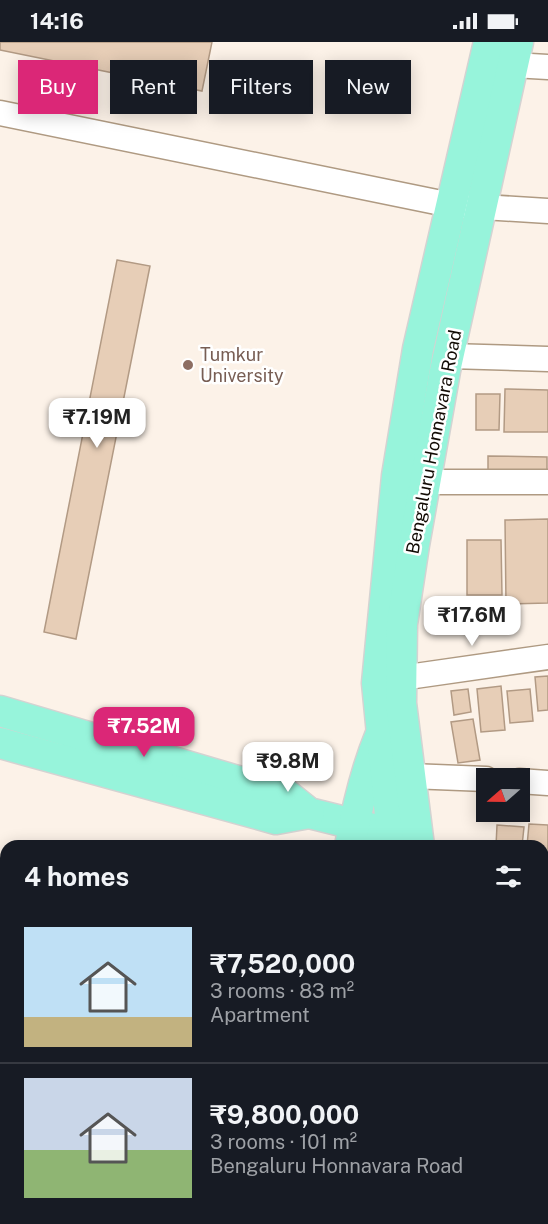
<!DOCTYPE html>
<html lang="en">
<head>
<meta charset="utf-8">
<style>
  :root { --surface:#171b24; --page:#20242c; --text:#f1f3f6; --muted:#9ea1a6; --line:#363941; --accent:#db2777 }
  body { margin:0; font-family:"Public Sans",sans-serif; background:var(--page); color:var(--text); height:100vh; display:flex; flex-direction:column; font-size:22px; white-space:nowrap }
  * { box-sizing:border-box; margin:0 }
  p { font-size:20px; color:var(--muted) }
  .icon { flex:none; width:33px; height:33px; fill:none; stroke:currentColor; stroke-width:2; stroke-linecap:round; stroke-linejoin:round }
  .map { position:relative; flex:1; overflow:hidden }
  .drawer { position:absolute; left:0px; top:798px; width:549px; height:384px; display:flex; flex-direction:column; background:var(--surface); border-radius:18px 18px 0 0; box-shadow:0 3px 15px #0003 }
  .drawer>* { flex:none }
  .banner { position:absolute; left:18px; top:18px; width:513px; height:54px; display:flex; gap:12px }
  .needle { width:39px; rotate:250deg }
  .tools { position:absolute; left:476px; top:726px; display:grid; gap:12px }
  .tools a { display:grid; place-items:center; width:54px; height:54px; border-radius:0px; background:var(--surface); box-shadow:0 3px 15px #0003; font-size:30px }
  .price { position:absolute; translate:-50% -51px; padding:0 14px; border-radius:12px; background:#fff; color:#222; font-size:20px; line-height:39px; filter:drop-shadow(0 2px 3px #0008) }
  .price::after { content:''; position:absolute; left:50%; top:36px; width:18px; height:14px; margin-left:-9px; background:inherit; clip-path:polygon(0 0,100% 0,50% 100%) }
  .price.active { background:var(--accent); color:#fff }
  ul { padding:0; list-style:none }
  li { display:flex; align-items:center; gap:18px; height:150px; padding:0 24px }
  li+li { border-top:2px solid var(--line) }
  li span { display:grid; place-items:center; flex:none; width:168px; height:120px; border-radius:0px; color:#555 }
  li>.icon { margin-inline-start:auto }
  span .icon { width:72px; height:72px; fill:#fffc; stroke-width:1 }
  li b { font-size:26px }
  h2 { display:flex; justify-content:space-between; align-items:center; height:72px; padding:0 24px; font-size:26px }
  .chip { padding:0 21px; border-radius:0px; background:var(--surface); box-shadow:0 3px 15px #0003; font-size:21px; line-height:54px }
  .chip.active { background:var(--accent); color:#fff }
  .status { display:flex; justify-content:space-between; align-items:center; height:42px; padding:0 30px; background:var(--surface); direction:ltr }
  .status svg { height:16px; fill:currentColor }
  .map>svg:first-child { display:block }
  .building { fill:#e7ceb7; stroke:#b29a84; stroke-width:1.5 }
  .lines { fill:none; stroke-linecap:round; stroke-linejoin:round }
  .minor-casing { stroke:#af9a82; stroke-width:27 }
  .major-casing { stroke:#d4d3d2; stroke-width:33 }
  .minor { stroke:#fff; stroke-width:24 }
  .major { stroke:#97f4db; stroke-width:30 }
  .education-dot { fill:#8d6e63; stroke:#fff; stroke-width:2 }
  .labels { text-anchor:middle; stroke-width:5; stroke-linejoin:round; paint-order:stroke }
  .education-label { font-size:18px; fill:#785e54; stroke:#fff; text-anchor:start }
  .street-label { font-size:18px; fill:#120b04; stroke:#fff }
</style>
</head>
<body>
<div class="status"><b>14:16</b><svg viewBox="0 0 49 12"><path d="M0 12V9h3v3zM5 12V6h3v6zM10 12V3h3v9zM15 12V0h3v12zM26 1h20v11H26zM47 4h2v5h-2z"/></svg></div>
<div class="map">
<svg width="548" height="1182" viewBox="0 0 548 1182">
  <rect width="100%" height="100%" fill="#fcf2e8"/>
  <g class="building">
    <path d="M0 0H212L202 49 0 8Z"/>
    <path d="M117 218 150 224 76 597 44 590Z"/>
    <path d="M505 347 548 348V390H504Z"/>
    <path d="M476 352H500L499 388H476Z"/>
    <path d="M488 414 547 415V447H488Z"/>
    <path d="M548 477V561L506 562 505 478Z"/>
    <path d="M467 498H501L502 553H467Z"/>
    <path d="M548 634V668L538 669 535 635Z"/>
    <path d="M501 644 505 688 481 690 477 647Z"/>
    <path d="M468 647 471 670 454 673 451 649Z"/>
    <path d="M530 647 533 679 510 681 507 649Z"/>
    <path d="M473 677 480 718 458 721 451 680Z"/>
    <path d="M529 782 548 783V819L543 818V804H527Z"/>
    <path d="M497 783 524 785 522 804H496Z"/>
    <rect x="543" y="879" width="5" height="42"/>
    <path d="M548 929V966H543V930Z"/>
    <rect x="543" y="1047" width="5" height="44"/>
    <rect x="543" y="1116" width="5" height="28"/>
    <path d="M79 1176H100L97 1182H76Z"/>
  </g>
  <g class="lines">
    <defs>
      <g id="minor">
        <path d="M513 23 548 25"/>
        <path d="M0 71 451 163 548 169"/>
        <path d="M449 314 548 317"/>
        <path d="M426 440H548"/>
        <path d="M401 636 548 615"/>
        <path d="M410 734 486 737"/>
        <path d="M519 739 548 741"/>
        <path d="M543 896H548"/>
        <path d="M0 1149 6 1126"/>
      </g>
      <g id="major">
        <path d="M0 669 234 738 283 750 309 771 410 796"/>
        <path d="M0 701 276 777 309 771"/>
        <path d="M350 804C357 766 365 730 380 694"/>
        <path d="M393 804 377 641 397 434 418 307 489 0"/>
        <path d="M419 804 401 661 402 582 414 503 445 329 518 0"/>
        <path d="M430 1176 431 1182"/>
        <path d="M460 1176 461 1182"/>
        <path d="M258 1182 259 1176"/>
        <path d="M293 1182 294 1176"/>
      </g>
    </defs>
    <use href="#minor" class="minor-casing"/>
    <use href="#major" class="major-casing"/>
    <use href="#minor" class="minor"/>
    <use href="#major" class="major"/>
  </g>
  <circle class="education-dot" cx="188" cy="323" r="6"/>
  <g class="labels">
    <g class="education-label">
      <text x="200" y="319">Tumkur<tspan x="200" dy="21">University</tspan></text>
    </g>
    <g class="street-label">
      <text transform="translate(434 400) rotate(-79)" y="6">Bengaluru Honnavara Road</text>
    </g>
  </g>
</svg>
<div class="tools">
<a><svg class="needle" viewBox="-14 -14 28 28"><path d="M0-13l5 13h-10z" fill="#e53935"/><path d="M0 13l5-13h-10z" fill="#9ea1a6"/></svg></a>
</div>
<b class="price" style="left:97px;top:407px">₹7.19M</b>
<b class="price" style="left:472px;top:605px">₹17.6M</b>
<b class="price active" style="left:144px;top:716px">₹7.52M</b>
<b class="price" style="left:288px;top:751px">₹9.8M</b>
<div class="banner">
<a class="chip active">Buy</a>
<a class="chip">Rent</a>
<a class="chip">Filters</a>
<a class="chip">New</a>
</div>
<section class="drawer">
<h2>4 homes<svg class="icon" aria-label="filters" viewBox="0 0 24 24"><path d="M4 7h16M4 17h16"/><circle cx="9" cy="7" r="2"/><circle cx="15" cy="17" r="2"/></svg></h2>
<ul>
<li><span style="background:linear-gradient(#bfe0f5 75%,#c2b280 0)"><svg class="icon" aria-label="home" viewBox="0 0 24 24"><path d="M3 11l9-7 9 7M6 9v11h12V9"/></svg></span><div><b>₹7,520,000</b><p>3 rooms · 83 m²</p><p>Apartment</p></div></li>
<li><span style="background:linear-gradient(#c9d6e8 60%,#8fb573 0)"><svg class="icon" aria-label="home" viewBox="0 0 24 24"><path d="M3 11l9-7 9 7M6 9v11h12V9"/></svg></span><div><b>₹9,800,000</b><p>3 rooms · 101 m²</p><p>Bengaluru Honnavara Road</p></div></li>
</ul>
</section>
</div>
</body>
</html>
